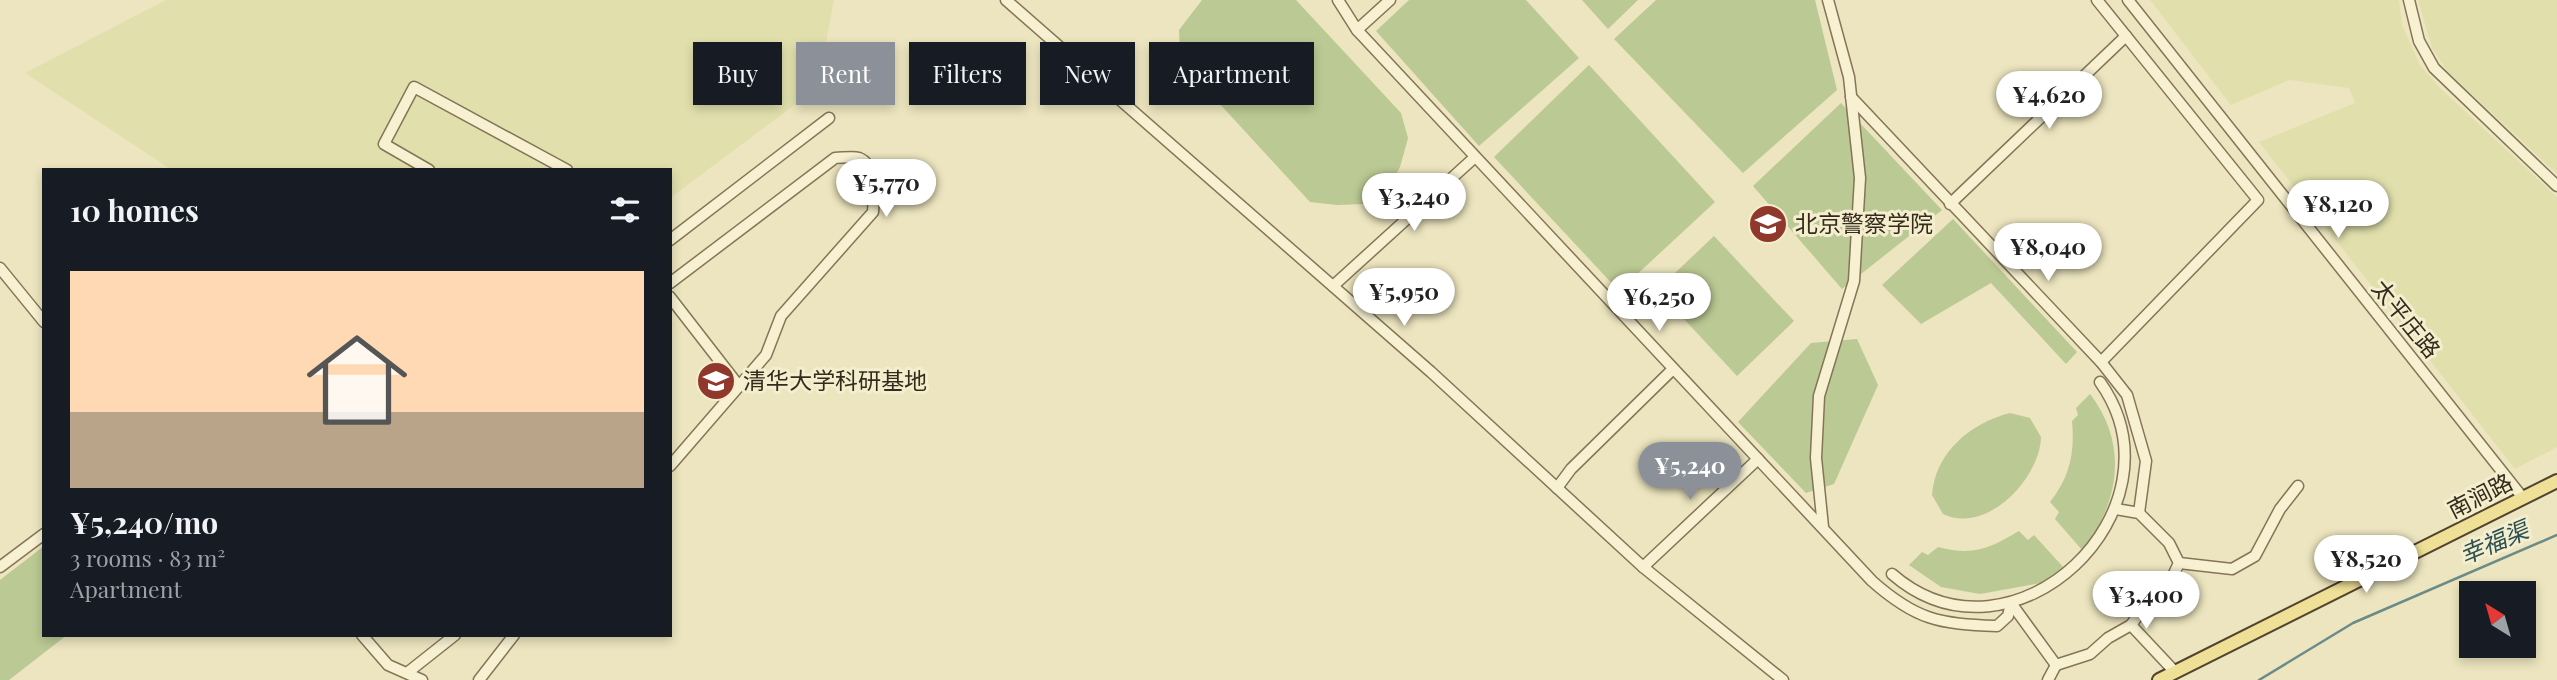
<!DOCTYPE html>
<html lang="en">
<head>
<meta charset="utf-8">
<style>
  :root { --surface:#171b24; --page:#242831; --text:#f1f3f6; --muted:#9ea1a6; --accent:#8c9099 }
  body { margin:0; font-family:"Playfair Display","Noto Sans SC",serif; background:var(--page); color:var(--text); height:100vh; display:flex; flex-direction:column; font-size:26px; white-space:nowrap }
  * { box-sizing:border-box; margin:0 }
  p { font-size:23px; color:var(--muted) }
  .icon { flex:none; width:38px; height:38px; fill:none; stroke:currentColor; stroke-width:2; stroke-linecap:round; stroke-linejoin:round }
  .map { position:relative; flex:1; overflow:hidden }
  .details { position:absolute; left:42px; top:168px; width:630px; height:469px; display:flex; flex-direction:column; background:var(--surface); border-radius:0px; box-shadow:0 4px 10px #0003 }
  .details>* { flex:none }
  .guide { position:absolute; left:693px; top:42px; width:665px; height:63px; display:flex; gap:14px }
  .needle { width:46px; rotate:323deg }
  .controls { position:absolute; left:2459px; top:581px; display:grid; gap:14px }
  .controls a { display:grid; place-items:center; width:77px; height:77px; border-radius:0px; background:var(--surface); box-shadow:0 4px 10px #0003; font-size:35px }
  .price { position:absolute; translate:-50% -60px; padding:0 16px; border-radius:24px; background:#fff; color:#222; font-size:23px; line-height:46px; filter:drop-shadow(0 2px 4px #0008) }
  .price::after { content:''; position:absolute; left:50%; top:42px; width:21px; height:16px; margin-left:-10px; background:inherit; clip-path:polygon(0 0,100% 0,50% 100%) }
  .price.active { background:var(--accent); color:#fff }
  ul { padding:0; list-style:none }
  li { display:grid; align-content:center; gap:14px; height:371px; padding:0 28px }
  li span { display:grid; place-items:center; height:217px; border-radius:0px; color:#555 }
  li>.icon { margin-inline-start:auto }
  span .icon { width:126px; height:126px; fill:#fffc; stroke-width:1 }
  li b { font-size:30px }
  h2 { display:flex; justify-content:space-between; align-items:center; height:84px; padding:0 28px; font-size:30px }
  .pill { padding:0 24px; border-radius:0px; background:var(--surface); box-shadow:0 4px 10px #0003; font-size:24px; line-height:63px }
  .pill.active { background:var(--accent); color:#fff }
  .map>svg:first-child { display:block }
  .farmland { fill:#e1e0ad }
  .green { fill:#bbc994 }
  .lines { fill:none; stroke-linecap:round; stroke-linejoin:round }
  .stream { stroke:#6a8b87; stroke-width:2.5 }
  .minor-casing { stroke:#847558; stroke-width:13 }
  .major-casing { stroke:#51432d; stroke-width:16 }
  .minor { stroke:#f7f1d2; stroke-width:10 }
  .major { stroke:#efe097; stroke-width:12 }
  .labels { text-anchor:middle; stroke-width:6; stroke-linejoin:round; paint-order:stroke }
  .poi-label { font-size:23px; fill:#342b1c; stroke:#f4eece; text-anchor:start }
  .street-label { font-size:23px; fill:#342b1c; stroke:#f4eece }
  .water-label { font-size:24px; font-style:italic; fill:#2c5053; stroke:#f4eece }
</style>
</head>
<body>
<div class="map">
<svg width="2557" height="680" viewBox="0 0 2557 680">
  <rect width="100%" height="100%" fill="#ece5bf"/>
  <g class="farmland">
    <path d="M166 0H834L825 47 809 94 670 198V170H172L25 73Z"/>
    <path d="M2150 0H2399L2402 25 2420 65 2440 88 2557 197V447L2515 469 2259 142 2355 103 2349 88 2289 80 2231 105Z"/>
    <path d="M2418 0H2557V174L2447 71 2432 48Z"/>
  </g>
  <g class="green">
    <path d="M1202 0H1296L1401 113 1408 138 1400 167 1388 189 1365 204 1337 205 1310 202 1207 90 1180 53 1179 30Z"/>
    <path d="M1409 0H1526L1579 58 1479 146 1376 31Z"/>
    <path d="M1582 0H1638L1608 29Z"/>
    <path d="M1656 0H1815L1837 90 1743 173 1614 39Z"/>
    <path d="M1589 65 1715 202 1619 291 1494 157Z"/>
    <path d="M1841 103 1942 210 1842 289 1753 186Z"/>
    <path d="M1953 219 2077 352 2066 364 1991 283 1921 324 1882 285Z"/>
    <path d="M1714 236 1794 321 1737 376 1657 290Z"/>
    <path d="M1857 339 1878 385 1834 484 1806 493 1738 422 1811 343Z"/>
    <path d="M2090 394C2129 445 2119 502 2083 551L2055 519 2059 512 2050 502C2070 477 2075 452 2072 421L2078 415 2076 408Z"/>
    <path d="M2010 413 2030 418 2041 437C2040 478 1987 535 1943 514L1932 495C1935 452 1971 423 2010 413Z"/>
    <path d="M2019 531 2028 540 2034 535 2064 568 2041 583 1980 594 1941 587 1909 565 1922 552 1928 555 1938 547C1974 556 1988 549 2019 531Z"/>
    <path d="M44 546V635H67L9 680H0V580Z"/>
  </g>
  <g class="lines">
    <path class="stream" d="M2259 680 2353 623 2557 535"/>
    <defs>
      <g id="minor">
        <path d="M1006 0 1431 372 1643 567 1783 680"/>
        <path d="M1338 0 1357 30 1872 581C1916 620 1939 624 1997 626L2008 616 2011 603"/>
        <path d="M2097 0 2258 200 2101 362"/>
        <path d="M2128 0 2523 498"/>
        <path d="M2409 0 2419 41 2434 68 2557 186"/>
        <path d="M1357 30 1390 0"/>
        <path d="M1851 97 2101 362 2127 395 2146 461 2139 513"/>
        <path d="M429 170 384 144 414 87 567 170"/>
        <path d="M1950 204 2126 36"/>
        <path d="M670 240 829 118"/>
        <path d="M0 268 44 322"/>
        <path d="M670 283 835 158C842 158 853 156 859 158 877 165 874 197 873 212L781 316 766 355 670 466"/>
        <path d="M1333 286 1475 157"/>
        <path d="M670 297 739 386"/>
        <path d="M1557 488 1571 469 1672 370"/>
        <path d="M1823 527 1816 458 1819 396 1854 281 1860 178 1849 77 1828 0"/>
        <path d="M2179 563 2232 569 2255 556 2280 509 2298 486"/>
        <path d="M0 567 44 534"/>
        <path d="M1643 567 1758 459"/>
        <path d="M1892 574C2013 679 2190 509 2100 382"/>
        <path d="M2011 603 2056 665 2090 654 2108 638 2131 625 2147 603 2168 586 2179 563 2169 543 2139 513 2116 509"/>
        <path d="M2131 625 2175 672"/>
        <path d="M362 635 388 665 422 680"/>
        <path d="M407 673 455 635"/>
        <path d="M479 680 514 635"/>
        <path d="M2048 680 2056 665"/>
      </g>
      <path id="major" d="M2159 680 2557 481"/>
    </defs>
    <use href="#minor" class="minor-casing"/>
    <use href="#major" class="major-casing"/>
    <use href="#minor" class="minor"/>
    <use href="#major" class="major"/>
  </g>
  <defs>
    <symbol id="university-disc" viewBox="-11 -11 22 22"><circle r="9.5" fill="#90382b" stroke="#f4eece"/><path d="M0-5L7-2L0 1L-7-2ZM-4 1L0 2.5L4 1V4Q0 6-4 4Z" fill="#fff"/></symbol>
  </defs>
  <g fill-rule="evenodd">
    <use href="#university-disc" x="1746" y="202" width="44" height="44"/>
    <use href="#university-disc" x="694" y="359" width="44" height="44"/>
  </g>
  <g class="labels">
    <g class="poi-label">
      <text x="1795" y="232">北京警察学院</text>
      <text x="743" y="389">清华大学科研基地</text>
    </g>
    <g class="street-label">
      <text transform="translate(2406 319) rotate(51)" y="8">太平庄路</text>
      <text transform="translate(2480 496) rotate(-27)" y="8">南涧路</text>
    </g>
    <g class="water-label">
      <text transform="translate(2494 543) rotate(-23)" y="8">幸福渠</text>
    </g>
  </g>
</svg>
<div class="controls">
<a><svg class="needle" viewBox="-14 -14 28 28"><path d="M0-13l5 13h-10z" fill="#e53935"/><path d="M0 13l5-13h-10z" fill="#9ea1a6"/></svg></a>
</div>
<b class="price" style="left:2049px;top:131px">¥4,620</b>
<b class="price" style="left:886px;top:219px">¥5,770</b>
<b class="price" style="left:1414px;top:233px">¥3,240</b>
<b class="price" style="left:2338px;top:240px">¥8,120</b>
<b class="price" style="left:2048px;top:283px">¥8,040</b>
<b class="price" style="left:1404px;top:328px">¥5,950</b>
<b class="price" style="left:1659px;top:333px">¥6,250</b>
<b class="price active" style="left:1690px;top:502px">¥5,240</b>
<b class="price" style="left:2366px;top:595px">¥8,520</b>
<b class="price" style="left:2146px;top:631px">¥3,400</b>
<div class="guide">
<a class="pill">Buy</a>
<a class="pill active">Rent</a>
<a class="pill">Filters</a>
<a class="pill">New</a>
<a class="pill">Apartment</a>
</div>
<section class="details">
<h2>10 homes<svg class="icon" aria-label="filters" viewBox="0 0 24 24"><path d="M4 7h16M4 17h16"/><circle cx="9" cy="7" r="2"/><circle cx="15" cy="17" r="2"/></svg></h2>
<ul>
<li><span style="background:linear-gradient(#ffd9b3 65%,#b9a48a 0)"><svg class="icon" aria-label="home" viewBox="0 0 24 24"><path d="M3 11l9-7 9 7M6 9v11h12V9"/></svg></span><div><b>¥5,240/mo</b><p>3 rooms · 83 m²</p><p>Apartment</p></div></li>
</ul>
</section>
</div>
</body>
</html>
